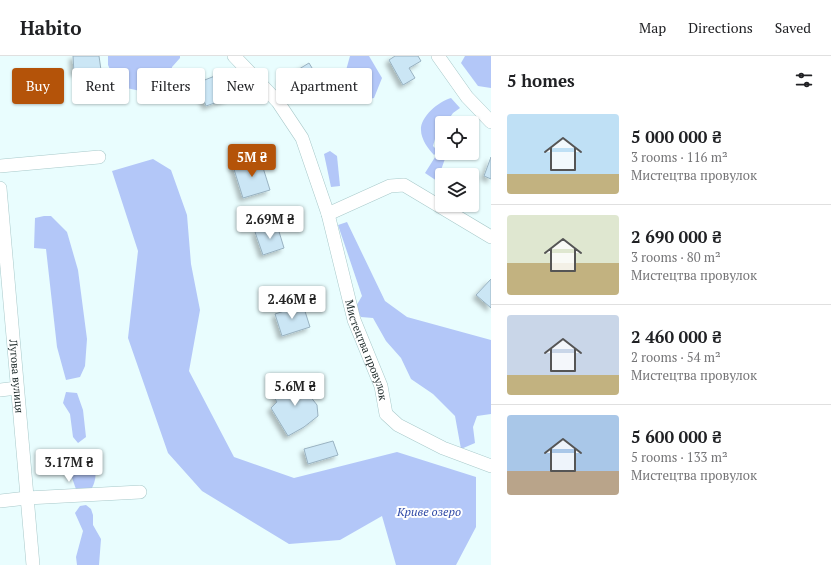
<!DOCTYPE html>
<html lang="en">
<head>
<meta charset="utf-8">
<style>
  :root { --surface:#fff; --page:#f6f6f6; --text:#202124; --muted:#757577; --line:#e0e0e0; --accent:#b45309 }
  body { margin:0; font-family:"PT Serif",serif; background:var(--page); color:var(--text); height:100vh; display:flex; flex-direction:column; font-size:15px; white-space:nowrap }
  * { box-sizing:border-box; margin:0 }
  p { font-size:13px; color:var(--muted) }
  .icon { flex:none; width:22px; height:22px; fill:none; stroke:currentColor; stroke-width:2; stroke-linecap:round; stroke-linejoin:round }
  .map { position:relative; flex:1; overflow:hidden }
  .side { display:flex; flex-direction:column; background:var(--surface); width:340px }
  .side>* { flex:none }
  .banner { position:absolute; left:12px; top:12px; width:380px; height:36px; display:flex; gap:8px }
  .fabs { position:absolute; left:435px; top:60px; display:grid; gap:8px }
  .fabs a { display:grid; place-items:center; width:44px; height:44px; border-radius:4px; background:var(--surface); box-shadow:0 1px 3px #0004; font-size:20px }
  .price { position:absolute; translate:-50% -34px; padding:0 9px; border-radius:4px; background:#fff; color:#222; font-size:13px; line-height:26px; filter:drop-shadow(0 1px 2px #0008) }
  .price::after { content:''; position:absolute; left:50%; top:24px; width:12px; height:9px; margin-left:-6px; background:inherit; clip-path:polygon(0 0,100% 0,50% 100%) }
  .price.on { background:var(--accent); color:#fff }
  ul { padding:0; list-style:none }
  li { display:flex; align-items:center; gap:12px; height:100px; padding:0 16px }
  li+li { border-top:1px solid var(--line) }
  li span { display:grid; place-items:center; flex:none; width:112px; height:80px; border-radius:4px; color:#555 }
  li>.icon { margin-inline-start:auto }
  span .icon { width:48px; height:48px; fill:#fffc; stroke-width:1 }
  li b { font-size:17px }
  h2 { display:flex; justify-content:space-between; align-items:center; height:48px; padding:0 16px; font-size:17px }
  .pill { padding:0 14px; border-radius:4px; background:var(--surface); box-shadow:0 1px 3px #0004; font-size:14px; line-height:36px }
  .pill.on { background:var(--accent); color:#fff }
  header { display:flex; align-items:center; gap:24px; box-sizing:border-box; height:56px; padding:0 20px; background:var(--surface); border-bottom:1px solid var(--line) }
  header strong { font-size:19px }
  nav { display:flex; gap:22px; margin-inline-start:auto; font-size:14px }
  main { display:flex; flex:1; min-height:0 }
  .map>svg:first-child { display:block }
  .water { fill:#b3c7f8 }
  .building { fill:#cbe6f5; stroke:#99b2c1; filter:url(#shadow) }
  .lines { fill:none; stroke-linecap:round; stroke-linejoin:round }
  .minor-casing { stroke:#a8c9ca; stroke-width:14 }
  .minor { stroke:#fff; stroke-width:13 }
  .labels { text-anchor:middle; stroke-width:4; stroke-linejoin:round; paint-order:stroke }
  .street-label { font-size:11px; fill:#192626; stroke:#fff }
  .water-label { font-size:12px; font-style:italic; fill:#314ba7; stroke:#fff }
</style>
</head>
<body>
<header>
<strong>Habito</strong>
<nav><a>Map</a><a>Directions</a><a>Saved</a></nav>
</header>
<main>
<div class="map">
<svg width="491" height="509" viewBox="0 0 491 509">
  <defs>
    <filter id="shadow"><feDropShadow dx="-3.5" dy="3.5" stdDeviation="2" flood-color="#0004"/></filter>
  </defs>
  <rect width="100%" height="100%" fill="#e9fdfe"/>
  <g class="water">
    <path d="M108 0H180V2L172 11 169 26 176 35 174 41C167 41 163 38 156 37 143 36 131 33 118 30L108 9Z"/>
    <path d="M350 0H369L382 22 374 42 352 46 342 40 343 25Z"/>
    <path d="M465 0H491V32L478 30 461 7Z"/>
    <path d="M451 42 460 52 453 57 446 67H442V75L437 76 433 90 438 95 434 99C428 93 421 83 421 74 420 61 439 45 451 42Z"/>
    <path d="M442 94V97H445L446 100 437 125 425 117 437 98Z"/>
    <path d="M330 95 337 100 340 130 331 131 324 98Z"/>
    <path d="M153 103 171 114 187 159 191 208 200 254 189 315 234 401 294 422 397 396 476 421V471L456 509H396L382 460 340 484 289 488 202 435 168 397 128 282 138 195 112 115Z"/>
    <path d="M44 160H51L67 176 78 214 87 283 85 310 80 321 66 324 57 291 46 193 34 192 35 162Z"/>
    <path d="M347 166 385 245 407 261 491 284V358L477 360 473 371 475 387 461 393 455 360 433 338 411 323 401 302 386 285 373 262 361 261 355 252 362 240 338 169Z"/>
    <path d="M66 336 77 337 83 354 86 381 78 387 73 381 70 358 63 347Z"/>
    <path d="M83 397C98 403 99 425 89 436H77L71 419 73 406Z"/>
    <path d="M86 449 91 453 93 459V469L101 483 99 509H77L76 501 83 475 75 457 80 450Z"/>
  </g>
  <g class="building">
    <path d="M73 0H99L101 14 74 17Z"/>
    <path d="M395 0H418L421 5 409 12 415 22 403 29 389 4Z"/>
    <path d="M309 7 320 25 291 42 281 24Z"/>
    <path d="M220 18 229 42 206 50 197 27Z"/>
    <path d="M491 101V123L484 120Z"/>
    <path d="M260 102 270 134 243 142 233 110Z"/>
    <path d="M277 169 284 192 263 199 255 176Z"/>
    <path d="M491 223V252L476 239Z"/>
    <path d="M303 249 310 271 282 280 275 258Z"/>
    <path d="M295 321 317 349 318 360 304 371 288 380 271 352 277 346 275 343 286 333 282 327Z"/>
    <path d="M333 385 338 399 308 408 304 393Z"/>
  </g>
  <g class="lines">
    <defs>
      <g id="minor">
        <path id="s1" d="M234 0 278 46 302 82 328 158 354 264 381 330 386 358 398 369 443 392 491 410"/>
        <path d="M438 0 467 41 491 66"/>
        <path d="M0 110 99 101"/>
        <path id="s2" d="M0 132 33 509"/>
        <path d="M328 158 390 130 404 129 491 181"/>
        <path d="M0 334 17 332"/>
        <path d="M0 445 27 442 140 436"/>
      </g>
    </defs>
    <use href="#minor" class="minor-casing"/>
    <use href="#minor" class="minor"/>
  </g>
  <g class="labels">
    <g class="street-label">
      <text dy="4" stroke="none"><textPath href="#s1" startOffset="329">Мистецтва провулок</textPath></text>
      <text dy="4" stroke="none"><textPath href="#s2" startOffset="189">Лугова вулиця</textPath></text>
    </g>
    <g class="water-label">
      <text x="429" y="460">Криве озеро</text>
    </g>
  </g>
</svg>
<div class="fabs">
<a><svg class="icon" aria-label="locate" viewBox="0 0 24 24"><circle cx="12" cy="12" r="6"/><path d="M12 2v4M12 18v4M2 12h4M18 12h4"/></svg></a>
<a><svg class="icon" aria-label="layers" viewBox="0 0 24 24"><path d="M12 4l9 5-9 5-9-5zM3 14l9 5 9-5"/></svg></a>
</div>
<b class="price on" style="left:252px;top:122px">5M ₴</b>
<b class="price" style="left:270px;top:184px">2.69M ₴</b>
<b class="price" style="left:292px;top:264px">2.46M ₴</b>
<b class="price" style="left:295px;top:351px">5.6M ₴</b>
<b class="price" style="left:69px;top:427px">3.17M ₴</b>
<div class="banner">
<a class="pill on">Buy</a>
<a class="pill">Rent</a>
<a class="pill">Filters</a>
<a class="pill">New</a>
<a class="pill">Apartment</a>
</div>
</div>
<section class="side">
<h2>5 homes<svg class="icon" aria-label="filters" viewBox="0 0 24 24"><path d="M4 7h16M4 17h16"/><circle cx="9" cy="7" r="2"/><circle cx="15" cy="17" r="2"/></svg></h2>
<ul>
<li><span style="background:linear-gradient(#bfe0f5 75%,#c2b280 0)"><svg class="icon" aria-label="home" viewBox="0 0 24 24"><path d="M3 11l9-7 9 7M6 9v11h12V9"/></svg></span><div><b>5 000 000 ₴</b><p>3 rooms · 116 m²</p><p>Мистецтва провулок</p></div></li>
<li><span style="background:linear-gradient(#dfe7d0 60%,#c2b280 0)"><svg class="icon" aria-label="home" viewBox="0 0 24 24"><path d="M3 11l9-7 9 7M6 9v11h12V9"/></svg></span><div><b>2 690 000 ₴</b><p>3 rooms · 80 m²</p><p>Мистецтва провулок</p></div></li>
<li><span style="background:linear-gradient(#c9d6e8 75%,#c2b280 0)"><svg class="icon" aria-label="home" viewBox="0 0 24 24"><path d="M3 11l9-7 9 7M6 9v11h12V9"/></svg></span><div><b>2 460 000 ₴</b><p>2 rooms · 54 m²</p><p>Мистецтва провулок</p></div></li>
<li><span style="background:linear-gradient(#a9c7e8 70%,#b9a48a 0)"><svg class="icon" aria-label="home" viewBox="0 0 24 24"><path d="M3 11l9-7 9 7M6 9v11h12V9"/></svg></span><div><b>5 600 000 ₴</b><p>5 rooms · 133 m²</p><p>Мистецтва провулок</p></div></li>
</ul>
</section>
</main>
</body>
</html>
